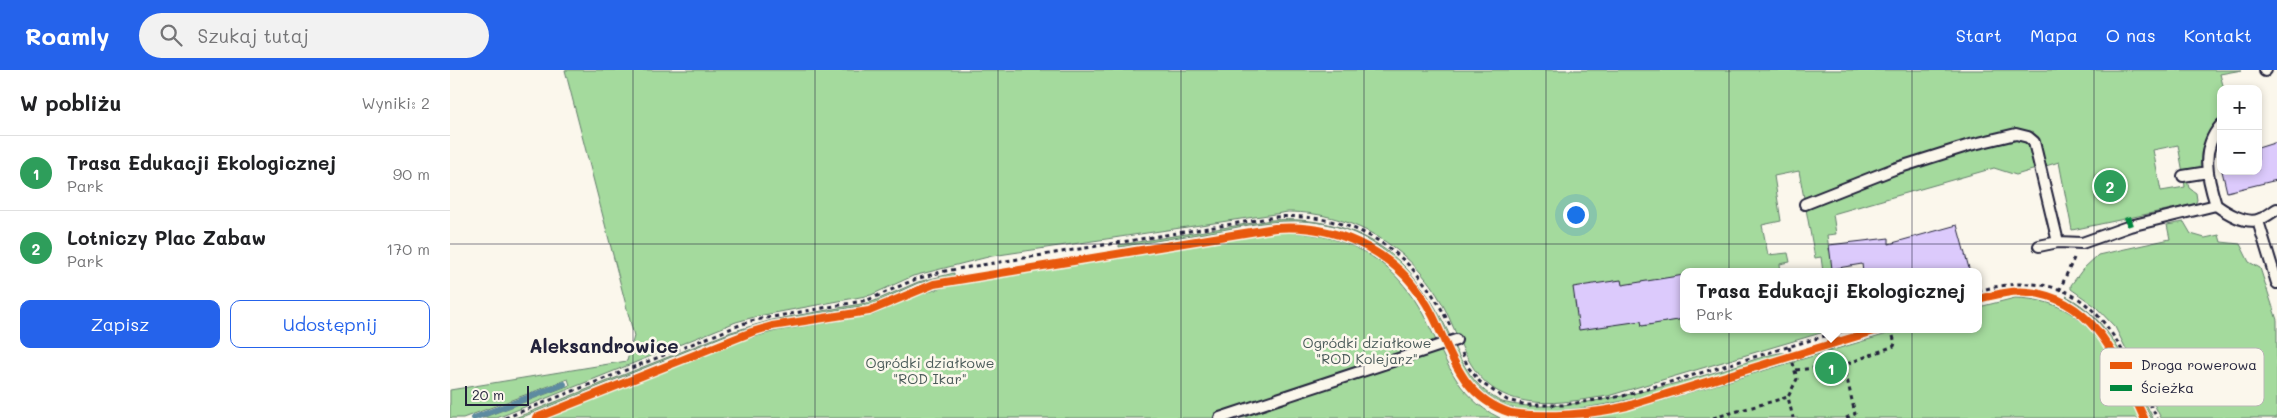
<!DOCTYPE html>
<html lang="pl">
<meta charset="utf-8">
<style>
body{margin:0;font-family:Mali,sans-serif;background:#f2f2f2;color:#202124}
.controls{position:absolute;right:15px;top:15px;display:grid;overflow:hidden;border-radius:10px;box-shadow:0 2px 8px #0003}
.controls button{width:45px;height:45px;display:grid;place-items:center;padding:0;border:0;border-bottom:1px solid #e0e0e0;background:#fff;color:#202124;font:25px sans-serif}
.scale{position:absolute;left:15px;bottom:12px;width:64px;box-sizing:border-box;padding-left:5px;border:2px solid #22223b;border-top:0;font-size:14px;line-height:18px;white-space:nowrap;color:#22223b;-webkit-text-stroke:4px #fbf7ec;paint-order:stroke}
.you{position:absolute;left:1125px;top:144px;width:18px;height:18px;margin:-12px;border:4px solid #fff;border-radius:50%;background:#1a73e8;box-shadow:0 0 0 8px #1a73e833}
.badge{display:grid;place-items:center;width:32px;height:32px;border-radius:50%;background:#2563eb;color:#fff;font-size:16px;font-weight:700}
.pin{position:absolute;translate:-50% -50%;border:2px solid #fff;box-shadow:0 1px 5px #0006}
.popup{position:absolute;left:1230px;top:198px;width:302px;height:65px;box-sizing:border-box;display:grid;place-content:center;border-radius:10px;background:#fff;filter:drop-shadow(0 1px 4px #0005);font-size:16px;white-space:nowrap;color:#757577}
.popup b{font-size:19px;color:#202124}
.popup::after{content:'';position:absolute;left:50%;top:100%;margin-left:-10px;border:10px solid transparent;border-top-color:#fff}
.list{margin:0;padding:0;list-style:none}
h2{display:flex;justify-content:space-between;align-items:center;height:65px;margin:0;padding:0 20px;font-size:21px}
h2 small{font-size:16px;font-weight:400;color:#757577}
.list li{display:grid;grid-template-columns:32px 1fr auto;gap:15px;align-items:center;box-sizing:border-box;height:75px;padding:0 20px;border-top:1px solid #e0e0e0}
.list b{display:block;font-size:19px;white-space:nowrap}
.list p{margin:0;font-size:16px;white-space:nowrap;color:#757577}
.list em{font-size:16px;font-style:normal;color:#757577}
.actions{display:flex;gap:10px;padding:15px 20px}
.actions a{flex:1;padding:11px 0;border:1px solid #2563eb;border-radius:10px;text-align:center;font-size:18px;color:#2563eb}
.actions .main{background:#2563eb;color:#fff}
.icon{flex:none;width:28px;height:28px;fill:none;stroke:currentColor;stroke-width:2;stroke-linecap:round;stroke-linejoin:round}
.map{position:relative;flex:none;width:1827px;height:348px;overflow:hidden}
header{display:flex;align-items:center;gap:30px;box-sizing:border-box;height:70px;padding:0 25px;background:#2563eb;color:#fff}
header strong{font-size:24px}
nav{display:flex;gap:28px;margin-inline-start:auto;font-size:18px}
.search{width:350px;height:45px;background:#f2f2f2;display:flex;align-items:center;gap:12px;box-sizing:border-box;padding:0 18px;border-radius:28px;color:#757577;font-size:19px}
main{display:flex}
aside{flex:1;background:#fff}
.map>svg:first-child{display:block}
</style>
<header>
<strong>Roamly</strong>
<div class="search"><svg class="icon" aria-label="search" viewBox="0 0 24 24"><circle cx="10" cy="10" r="6"/><path d="M15 15l6 6"/></svg>Szukaj tutaj</div>
<nav><a>Start</a><a>Mapa</a><a>O nas</a><a>Kontakt</a></nav>
</header>
<main>
<aside>
<h2>W pobliżu<small>Wyniki: 2</small></h2>
<ul class="list">
<li><span class="badge" style="background:#2e9e5b">1</span><div><b>Trasa Edukacji Ekologicznej</b><p>Park</p></div><em>90 m</em></li>
<li><span class="badge" style="background:#2e9e5b">2</span><div><b>Lotniczy Plac Zabaw</b><p>Park</p></div><em>170 m</em></li>
</ul>
<div class="actions"><a class="main">Zapisz</a><a>Udostępnij</a></div>
</aside>
<div class="map">
<svg width="1827" height="348" viewBox="0 0 1827 348">
<rect width="100%" height="100%" fill="#fbf7ec"/>
<filter id="ink" filterUnits="userSpaceOnUse"><feTurbulence type="fractalNoise" baseFrequency=".02" numOctaves="2"/><feDisplacementMap in="SourceGraphic" scale="10" xChannelSelector="R" yChannelSelector="G"/><feConvolveMatrix kernelMatrix="1 2 1 2 8 2 1 2 1" color-interpolation-filters="sRGB"/></filter>
<g filter="url(#ink)">
<path fill="#a4da9d" stroke="#637e6c" d="M115 0H1792L1770 4 1774 19H1771V45L1756 67 1751 83 1750 99 1733 103 1728 75 1703 80 1711 121 1735 117 1734 109 1737 110 1739 118 1746 123 1747 130 1745 134 1622 160 1609 92 1566 105 1544 98 1383 144 1386 164 1377 165 1379 180 1392 202H1373L1371 187 1365 188 1349 101 1324 106 1331 151 1312 155 1318 185 1338 183 1340 192 1330 194 1331 202H1234V259H1384L1158 326C1124 331 1085 339 1053 324 1020 309 1011 272 996 241 967 181 905 142 838 142L542 186 463 206 421 225 308 246 286 252 47 348H32L120 315 118 309 13 348H0V320L177 291 184 266Z
M821 150C911 145 964 187 1000 266L999 267C968 200 918 148 838 151 814 151 790 157 766 161 734 166 701 172 669 177V175Z
M1734 152 1741 164 1755 168 1769 165 1771 172 1790 174 1799 192 1810 198 1827 250V348H1711L1665 257 1645 236 1621 219V215L1633 199 1648 185 1720 169 1717 155Z
M823 162C891 161 942 185 974 246 996 287 1004 326 1050 348H97L285 272 326 261 423 245 465 226 495 217Z
M504 203V205L468 213 422 234 322 251 281 263 70 348H65L281 262 322 250 422 232 468 212Z
M1616 226C1663 250 1680 303 1703 348H1701L1654 259 1639 242Z
M1565 228C1643 230 1660 287 1689 348H1139L1194 336 1454 259H1528L1529 237Z
M1004 276C1015 299 1027 320 1052 332 1108 348 1228 314 1285 296 1295 293 1327 281 1335 283 1262 305 1189 334 1113 340 1097 341 1080 342 1064 338 1048 334 1034 324 1023 311 1016 303 1003 286 1004 276Z"/>
<g fill="none" stroke-linecap="round" stroke-linejoin="round">
<path stroke="#5d8ba0" stroke-width="6" d="M24 348 114 314"/>
</g>
<path fill="#dccafc" stroke="#22223b" d="M1827 72V110L1777 122 1772 101H1808V78Z
M1507 155 1520 202H1413L1412 194 1382 199 1379 175 1439 168V174Z
M1234 205V249L1192 256 1191 251 1129 260 1123 217 1171 210 1172 215Z"/>
<g fill="none" stroke-linecap="round" stroke-linejoin="round">
<g stroke="#22223b" stroke-width="14">
<path id="lane" d="M1815 1 1816 0
M1733 106 1758 102
M1355 134 1444 99 1520 75 1566 64 1578 67 1584 72 1608 172
M1766 135C1757 107 1750 79 1771 55
M1808 151 1827 213
M1589 176 1608 172 1632 173 1680 156 1766 135C1777 143 1797 155 1810 149 1816 147 1822 142 1827 139
M770 348 1006 270"/>
</g>
<path stroke="#22223b" stroke-width="3" stroke-dasharray="4 4" stroke-linecap="butt" d="M1528 221C1642 190 1664 265 1707 348
M1606 228 1624 188
M1339 277 1347 309 1338 327 1343 348
M1012 283 1018 297 1030 312 1057 330 1077 335H1113L1173 326 1398 259
M1346 300 1394 295
M55 348 300 251 418 230 466 209 495 201 825 147C906 141 967 184 1000 256
M1263 348 1338 327
M1396 348 1405 344 1394 295 1444 276 1445 273 1441 259"/>
<use href="#lane" stroke="#fbf7ec" stroke-width="10"/>
<path stroke="#00873e" stroke-width="6" stroke-dasharray="12 6" stroke-linecap="butt" d="M1677 147 1680 156"/>
<g stroke="#fbf7ec" stroke-width="11">
<path id="cycleway" d="M1528 229C1544 225 1562 220 1578 222 1647 229 1669 294 1694 348
M86 348 302 262 322 256 419 241 484 214 825 158C891 153 953 185 983 246 1003 287 1012 327 1061 343 1093 348 1145 344 1177 336L1431 259"/>
</g>
<use href="#cycleway" stroke="#e8590c" stroke-width="8"/>
</g>
</g>
<path fill="none" stroke="#22223b" stroke-width="1" stroke-opacity="0.55" d="M183 0V348M365 0V348M548 0V348M731 0V348M914 0V348M1096 0V348M1279 0V348M1462 0V348M1644 0V348M0 174H1827"/>
<g text-anchor="middle" stroke-width="5" stroke-linejoin="round" paint-order="stroke">
<g font-size="14" fill="#495958" stroke="#fbf7ec">
<text x="917" y="278">Ogródki działkowe<tspan x="917" dy="16">"ROD Kolejarz"</tspan></text>
<text x="480" y="298">Ogródki działkowe<tspan x="480" dy="16">"ROD Ikar"</tspan></text>
</g>
<g font-size="19" font-weight="bold" fill="#22223b" stroke="#fbf7ec">
<text x="154" y="283">Aleksandrowice</text>
</g>
</g>
<rect x="1650" y="278" width="164" height="58" rx="8" fill="#fbf7ec" stroke="#bab7b7" stroke-width="1"/>
<rect x="1660" y="292" width="22" height="7" fill="#e8590c"/>
<rect x="1660" y="315" width="22" height="6" fill="#00873e"/>
<g font-size="14" fill="#22223b">
<text x="1691" y="300">Droga rowerowa</text>
<text x="1691" y="323">Ścieżka</text>
</g>
</svg>
<div class="controls">
<button>+</button>
<button>−</button>
</div>
<div class="scale">20 m</div>
<div class="you"></div>
<div class="pin badge" style="left:1381px;top:298px;background:#2e9e5b">1</div>
<div class="popup"><b>Trasa Edukacji Ekologicznej</b>Park</div>
<div class="pin badge" style="left:1660px;top:116px;background:#2e9e5b">2</div>
</div>
</main>
